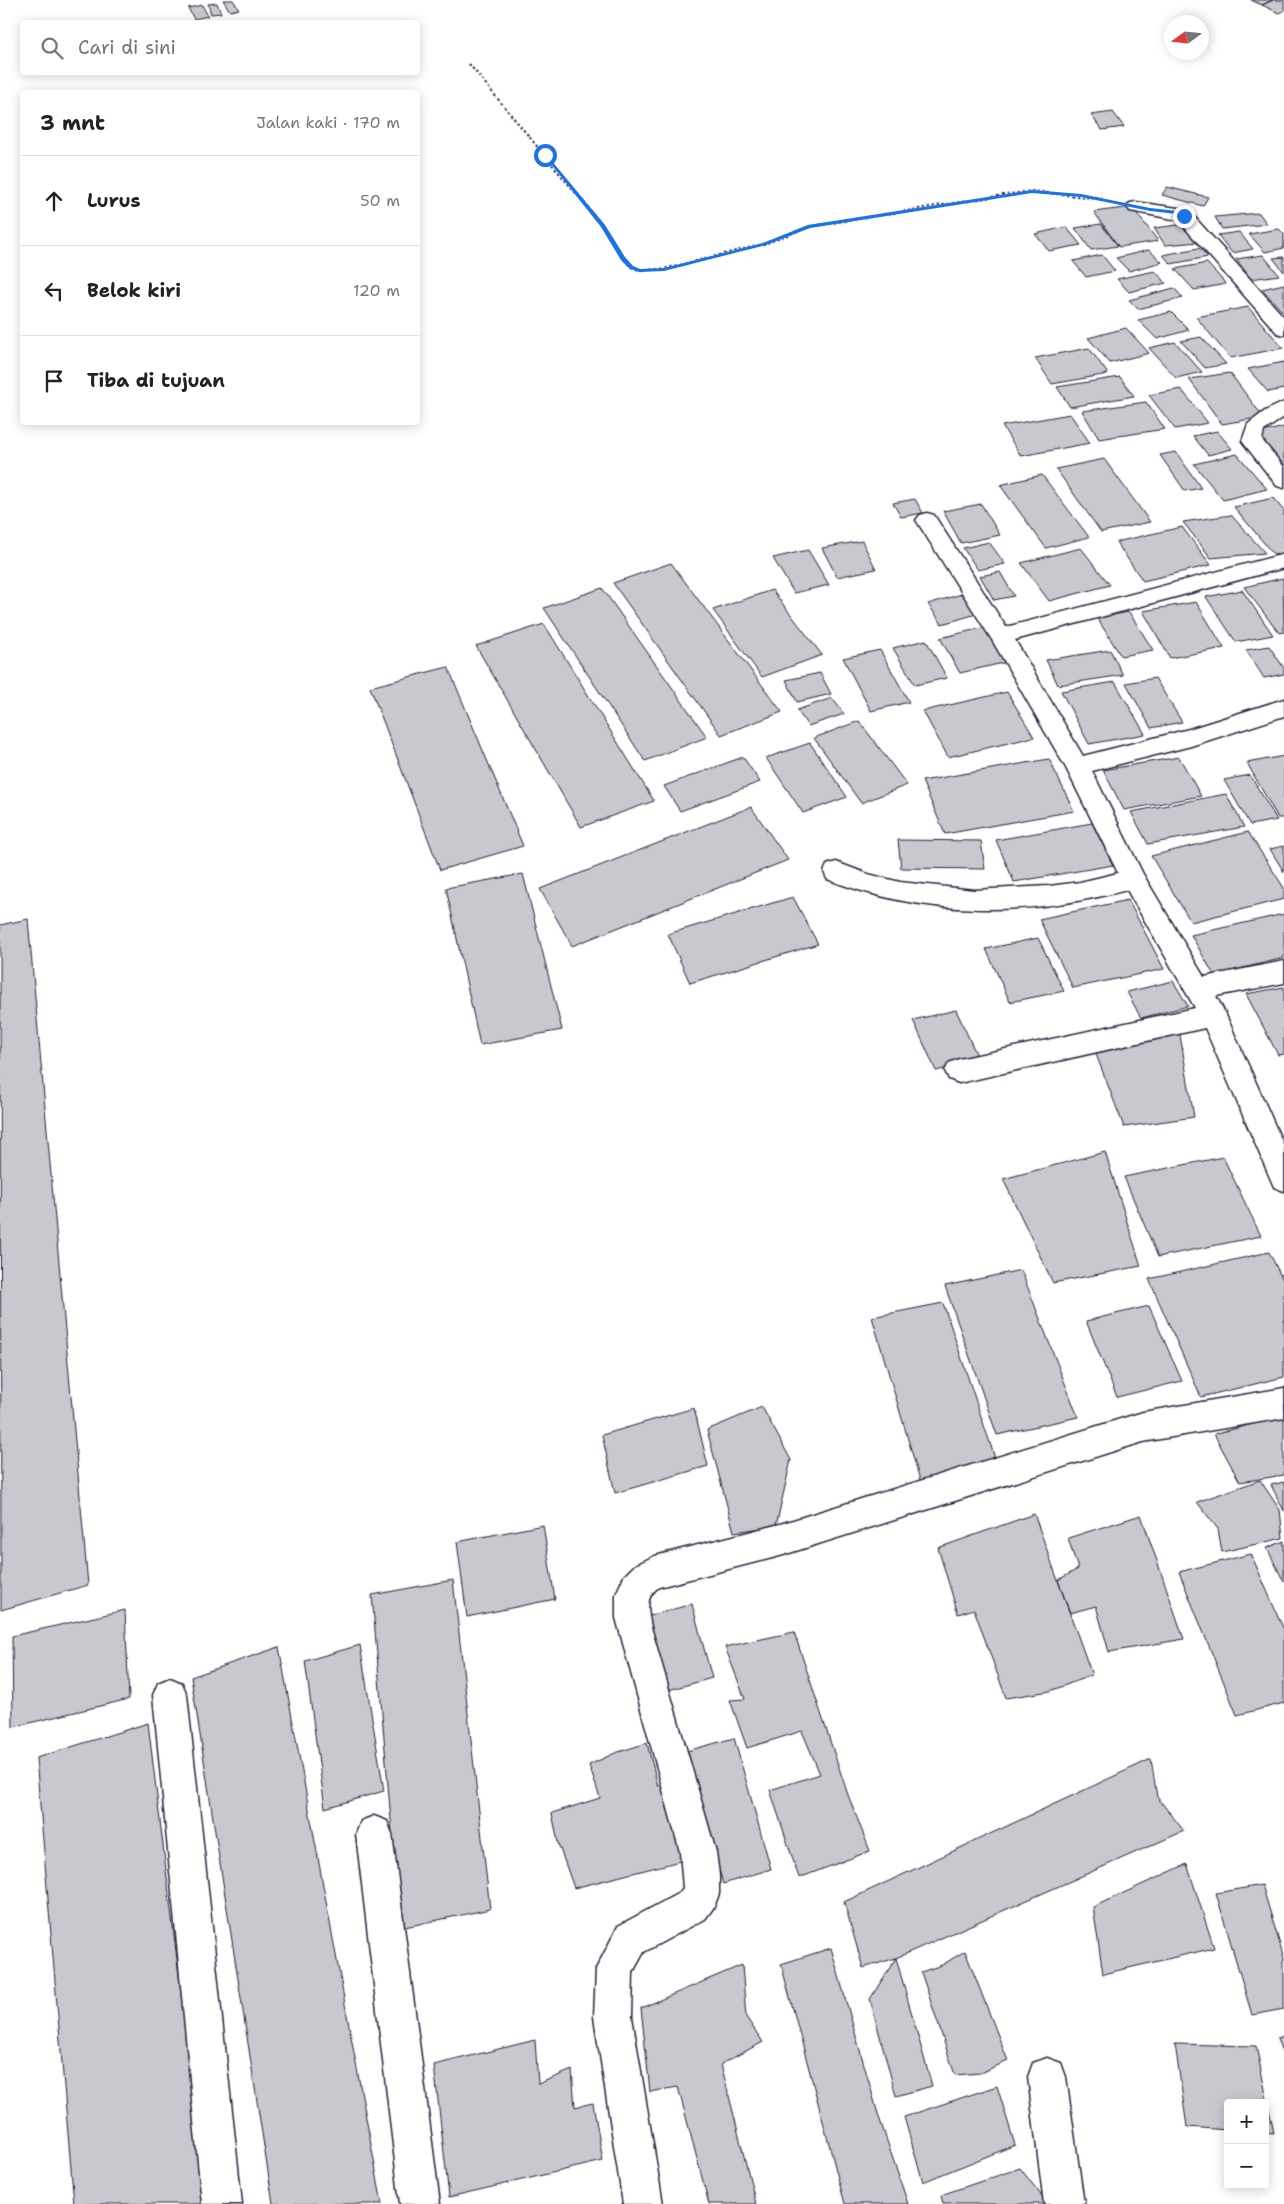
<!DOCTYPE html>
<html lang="id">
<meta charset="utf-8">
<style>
body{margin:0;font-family:"Shantell Sans",sans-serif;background:#f6f6f6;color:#222}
.controls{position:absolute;right:15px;bottom:15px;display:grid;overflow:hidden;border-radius:5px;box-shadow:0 2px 12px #0003}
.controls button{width:45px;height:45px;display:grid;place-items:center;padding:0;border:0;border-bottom:1px solid #e0e0e0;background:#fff;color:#222;font:25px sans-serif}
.compass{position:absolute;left:1164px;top:15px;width:45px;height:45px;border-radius:50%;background:#fff;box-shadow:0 2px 12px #0003;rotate:255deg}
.stop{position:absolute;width:15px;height:15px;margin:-11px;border:4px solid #1a73e8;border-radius:50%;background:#fff}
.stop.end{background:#1a73e8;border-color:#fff;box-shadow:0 1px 5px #0008}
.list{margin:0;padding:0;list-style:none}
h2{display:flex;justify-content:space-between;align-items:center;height:65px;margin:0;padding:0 20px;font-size:21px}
h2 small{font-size:16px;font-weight:400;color:#767676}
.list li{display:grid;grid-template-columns:32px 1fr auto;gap:15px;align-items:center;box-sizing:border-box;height:90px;padding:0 20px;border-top:1px solid #e0e0e0}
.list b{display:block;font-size:19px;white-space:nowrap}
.list em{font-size:16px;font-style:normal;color:#767676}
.icon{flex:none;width:28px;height:28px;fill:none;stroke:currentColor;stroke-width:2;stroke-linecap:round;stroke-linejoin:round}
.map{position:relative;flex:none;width:1284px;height:2204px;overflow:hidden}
.search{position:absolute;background:#fff;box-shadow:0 2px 12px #0003;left:20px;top:20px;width:400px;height:55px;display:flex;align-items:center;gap:12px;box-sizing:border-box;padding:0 18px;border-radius:5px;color:#767676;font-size:19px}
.panel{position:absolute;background:#fff;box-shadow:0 2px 12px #0003;left:20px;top:90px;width:400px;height:335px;border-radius:5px}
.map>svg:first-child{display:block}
</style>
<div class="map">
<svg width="1284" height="2204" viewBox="0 0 1284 2204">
<rect width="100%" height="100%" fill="#fff"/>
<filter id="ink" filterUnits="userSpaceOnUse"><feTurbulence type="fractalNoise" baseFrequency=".02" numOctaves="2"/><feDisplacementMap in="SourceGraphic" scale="10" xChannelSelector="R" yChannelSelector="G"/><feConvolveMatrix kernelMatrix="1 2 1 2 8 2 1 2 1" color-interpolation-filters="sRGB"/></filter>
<g filter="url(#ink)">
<path fill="#c8c8cf" stroke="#22223b" d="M223 0H233L239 9 230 11Z
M1251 0H1273L1262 5Z
M1273 0H1284V11L1279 13 1262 5Z
M217 3 221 13 211 14 208 4Z
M202 5 208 16 194 19 188 8Z
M1113 112 1124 127 1102 130 1091 115Z
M1167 187 1208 197 1203 206 1162 195Z
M1132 207 1158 241 1119 247 1094 212Z
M1259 213 1267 224 1222 229 1215 217Z
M1101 224 1118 246 1091 250 1075 228Z
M1187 224 1199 242 1165 245 1154 228Z
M1066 227 1081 245 1049 251 1035 234Z
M1279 229 1284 234V248L1265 252 1249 234Z
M1239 232 1253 249 1232 253 1218 235Z
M1199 248 1208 257 1171 264 1163 255Z
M1149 250 1162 262 1129 271 1116 258Z
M1102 255 1115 271 1086 277 1073 261Z
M1263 255 1279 275 1251 279 1236 259Z
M1284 257V272L1273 258Z
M1207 263 1226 284 1194 290 1175 269Z
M1155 271 1166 283 1129 292 1117 279Z
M1284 284V311H1282L1262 289Z
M1174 288 1183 298 1138 309 1129 300Z
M1248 307 1283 348 1230 358 1196 317Z
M1171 312 1189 330 1157 339 1138 320Z
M1126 328 1149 353 1110 363 1088 338Z
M1201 337 1226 364 1205 368 1181 341Z
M1175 342 1202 372 1176 378 1149 348Z
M1089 348 1108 374 1052 384 1035 358Z
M1284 362V389L1268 392 1248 369Z
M1230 373 1263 417 1222 424 1189 379Z
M1120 377 1134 396 1070 407 1057 387Z
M1181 389 1208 423 1175 429 1149 395Z
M1146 402 1165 429 1099 439 1082 411Z
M1070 414 1090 443 1021 456 1002 426Z
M1284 427V465L1255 434Z
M1217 431 1232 449 1208 455 1193 436Z
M1176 452 1201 488 1185 491 1160 455Z
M1237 454 1267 489 1223 500 1194 464Z
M1104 459 1150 522 1101 532 1056 469Z
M1042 475 1089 537 1046 548 1000 485Z
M1273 498 1284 511V553L1274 555 1234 507Z
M915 499 923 513 901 517 893 503Z
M981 504 1000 535 961 543 943 511Z
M1231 515 1265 553 1211 558 1183 522Z
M1182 527 1211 565 1143 581 1116 542Z
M862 541 876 569 837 577 822 548Z
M989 542 1005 564 978 570 963 548Z
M1081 548 1110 585 1049 601 1021 563Z
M808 550 829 585 794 593 773 558Z
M671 563 782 712 721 735 613 583Z
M1000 572 1014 596 994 600 980 576Z
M1283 578 1284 632 1279 633 1244 587Z
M602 588 707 737 645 761 544 608Z
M772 590 822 655 762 677 713 610Z
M1242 590 1273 635 1236 642 1206 597Z
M965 593 980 613 942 624 928 604Z
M1196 602 1224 648 1170 658 1143 611Z
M1129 612 1153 650 1121 656 1097 618Z
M544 624 654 801 581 827 476 646Z
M990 626 1011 661 960 673 940 638Z
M926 640 947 678 915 685 893 648Z
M1269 646 1284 668V674L1264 678 1246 650Z
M880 650 909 702 871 711 843 658Z
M1110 650 1123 675 1058 685 1046 660Z
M448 667 523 846 440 870 370 687Z
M820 673 831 694 797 702 786 680Z
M1155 678 1182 722 1151 728 1126 683Z
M1115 682 1145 734 1089 744 1061 691Z
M1007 692 1034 737 948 757 923 711Z
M832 698 844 714 808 726 797 710Z
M859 721 907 785 861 803 814 738Z
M810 743 847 797 803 813 766 758Z
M1284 756V818H1278L1247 763Z
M743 757 760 782 680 811 664 786Z
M1179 757 1201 796 1124 810 1103 770Z
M1049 759 1074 811 945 834 922 781Z
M1250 775 1277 820 1250 825 1224 780Z
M1226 794 1244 827 1148 844 1131 812Z
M751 807 788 860 572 946 540 889Z
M1092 823 1113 865 1014 882 996 840Z
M1248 832 1284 888V899L1191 922 1151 856Z
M898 840 981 841 985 869 901 868Z
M1284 846V872L1270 849Z
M523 874 562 1030 480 1045 446 888Z
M793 897 818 944 690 983 668 934Z
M1128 900 1164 969 1073 988 1039 919Z
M1284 914V958L1214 975 1191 935Z
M28 919 88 1585 1 1610 0 925Z
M1038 938 1064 991 1010 1002 986 949Z
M1173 981 1188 1006 1141 1018 1127 992Z
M1284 987V1054L1278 1055 1246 994Z
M956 1010 979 1060 936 1071 913 1020Z
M1179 1029 1194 1117 1124 1127 1094 1049Z
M1105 1152 1141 1266 1053 1283 1003 1179Z
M1223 1157 1261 1236 1158 1257 1124 1177Z
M1269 1252 1284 1282V1377L1201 1397 1149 1279Z
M1021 1270 1078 1417 997 1435 945 1286Z
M943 1303 997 1464 920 1480 872 1317Z
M1149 1306 1182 1381 1117 1397 1086 1321Z
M762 1407 791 1460 776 1526 734 1532 707 1430Z
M694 1408 708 1466 615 1493 602 1435Z
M1284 1416V1475L1240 1482 1214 1434Z
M1260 1480 1280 1510 1283 1538 1222 1552 1218 1529 1197 1502Z
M1284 1482V1511L1271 1485Z
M1034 1514 1092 1675 1050 1691 1006 1698 974 1609 958 1614 938 1548Z
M1141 1515 1184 1639 1109 1652 1096 1606 1070 1613 1058 1580 1078 1569 1068 1538Z
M543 1525 555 1599 467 1617 457 1542Z
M1284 1541V1582L1267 1548Z
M1251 1554 1284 1630V1703L1237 1715 1179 1572Z
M453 1580 490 1909 400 1928 372 1595Z
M692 1604 712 1678 661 1692 642 1618Z
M125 1610 129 1699 13 1727 12 1636Z
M794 1632 848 1795 870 1851 799 1878 770 1790 820 1774 802 1731 747 1748 730 1700 745 1699 725 1647Z
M360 1645 384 1791 325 1808 305 1661Z
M279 1647 382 2204H273L191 1677Z
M148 1723 207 2204H74L36 1758Z
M734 1738 771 1869 723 1884 687 1751Z
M647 1743 658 1786 664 1783 667 1808 688 1859 574 1888 558 1843 552 1813 600 1798 589 1765 615 1753Z
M1151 1759 1157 1797 1184 1831 896 1958 863 1968 844 1902Z
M1187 1864 1214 1948 1103 1974 1093 1907Z
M1262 1885 1284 1958V2009L1252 2015 1216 1893Z
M831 1948 878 2114 908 2204H845L781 1964Z
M965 1951 1008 2061 980 2073 955 2075 921 1972 942 1965Z
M896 1958 932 2086 896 2096 870 1999Z
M742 1965 746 2017 763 2042 721 2064 756 2204H709L678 2087 650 2092 641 2008Z
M1284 2036V2058L1277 2038Z
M535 2040 538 2084 572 2070 575 2107 593 2103 603 2161 449 2197 434 2065Z
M1175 2044 1256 2046 1274 2133 1265 2132V2103H1228V2130L1187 2127Z
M997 2086 1015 2145 923 2182 904 2117Z
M1020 2168 1048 2204H943L941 2195Z"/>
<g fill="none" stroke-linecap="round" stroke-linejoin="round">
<g stroke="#22223b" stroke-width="3">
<path id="minor" d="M1136 202 1178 208 1190 212 1284 317V335L1277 333 1178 220 1130 211 1127 207 1130 203Z
M1284 402V417L1264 431 1262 440 1284 467V488L1277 486 1242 441 1248 424 1265 411Z
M927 513 934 515 1006 627 1284 554V568L1015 640 1083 756 1189 729 1284 699V716L1191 746 1092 771 1143 874 1204 977 1284 961V983L1216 996 1226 1015 1284 1146V1191L1274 1187 1205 1028 959 1083 949 1079 945 1071 949 1063 959 1059 1195 1008 1127 890C1027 917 924 917 827 879L824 872 827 865 836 862 868 874 900 882 974 890 1049 886 1080 882 1118 873 1066 768 992 640 916 520 920 515Z
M1284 1388V1418L1143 1442 780 1556 659 1587C644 1597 648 1611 651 1627L716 1852 719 1875V1894L714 1907 705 1919 644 1952 633 1972 632 2017 663 2204H623L594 2017 596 1969 618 1926 679 1893 683 1888 680 1852 616 1618V1594L624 1576 635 1565 655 1556 780 1524 1143 1412Z
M170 1678 182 1683 187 1695 242 2204H202L153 1695 158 1683Z
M374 1816 387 1821 392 1834 440 2204H400L356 1834 361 1821Z
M1047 2058 1061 2063 1066 2077 1084 2204H1044L1028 2077 1033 2063Z"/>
</g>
<path stroke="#22223b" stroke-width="2" stroke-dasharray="2.5 2.5" stroke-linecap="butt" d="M469 64 603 226 623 258 631 267 639 270 664 269 764 244 808 227 1004 195 1032 191 1102 199"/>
<use href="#minor" fill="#fff" fill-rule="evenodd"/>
</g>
</g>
<path fill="#1a73e8" d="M543 154H546L605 225 625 257 633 266 640 269 664 268 763 243 808 225 1032 190 1081 194 1150 208 1178 211 1187 216 1184 218 1176 214 1150 211 1081 197 1032 193 810 228 766 245 664 271 639 272 629 268 621 260 601 227Z"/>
</svg>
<div class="controls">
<button>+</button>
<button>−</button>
</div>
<svg class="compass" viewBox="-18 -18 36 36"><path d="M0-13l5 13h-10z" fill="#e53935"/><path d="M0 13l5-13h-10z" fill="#767676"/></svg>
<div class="stop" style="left:545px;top:155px"></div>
<div class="stop end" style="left:1184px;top:216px"></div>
<div class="search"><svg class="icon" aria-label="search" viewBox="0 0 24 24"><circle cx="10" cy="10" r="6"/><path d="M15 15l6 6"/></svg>Cari di sini</div>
<section class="panel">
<h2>3 mnt<small>Jalan kaki · 170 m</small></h2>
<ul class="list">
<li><svg class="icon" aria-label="ahead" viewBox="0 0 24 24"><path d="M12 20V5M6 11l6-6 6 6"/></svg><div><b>Lurus</b></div><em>50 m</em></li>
<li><svg class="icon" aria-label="left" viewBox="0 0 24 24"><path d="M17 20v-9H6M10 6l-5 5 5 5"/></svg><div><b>Belok kiri</b></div><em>120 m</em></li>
<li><svg class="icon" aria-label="arrive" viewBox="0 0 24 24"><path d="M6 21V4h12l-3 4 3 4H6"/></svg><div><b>Tiba di tujuan</b></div></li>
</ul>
</section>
</div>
